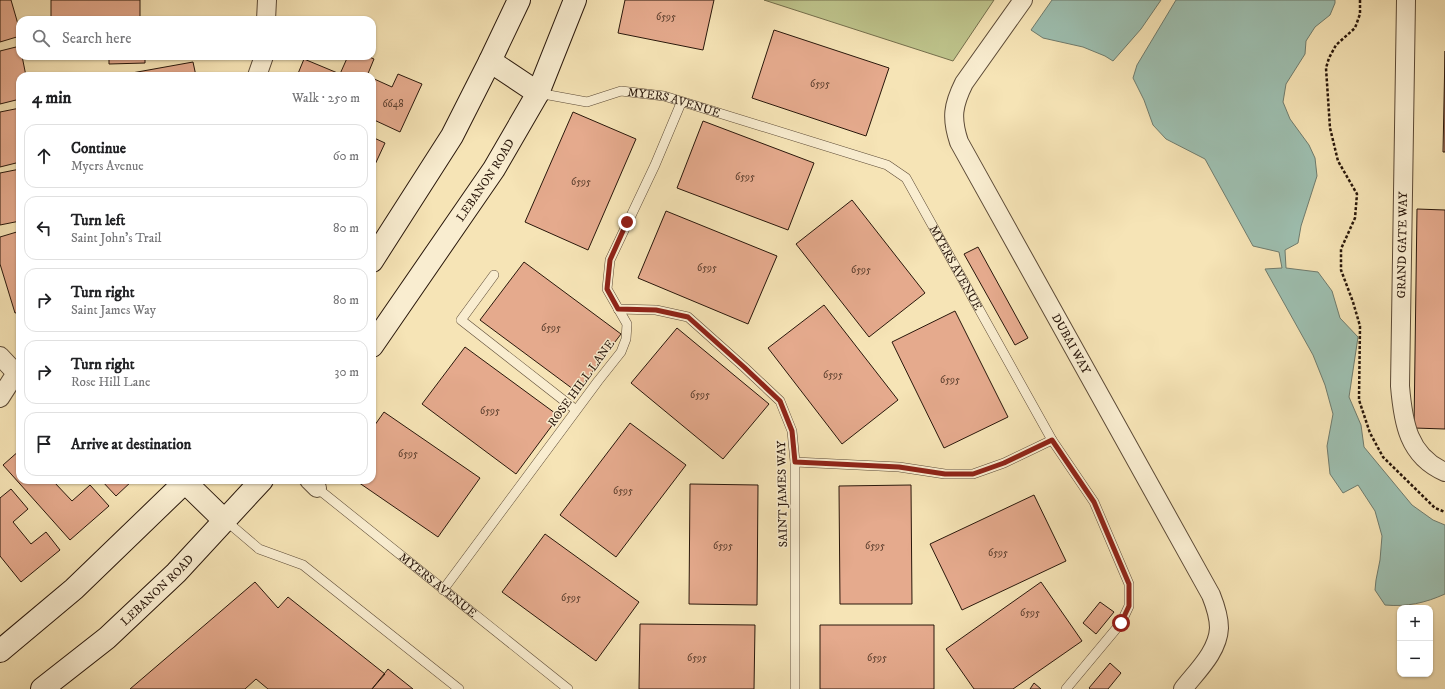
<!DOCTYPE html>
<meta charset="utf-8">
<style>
body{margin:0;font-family:"IM FELL DW Pica",serif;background:#f6f6f6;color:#202124}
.controls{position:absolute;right:12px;bottom:12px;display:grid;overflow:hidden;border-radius:8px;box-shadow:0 1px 3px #0004}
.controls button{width:36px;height:36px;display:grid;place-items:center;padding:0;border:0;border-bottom:1px solid #e0e0e0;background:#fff;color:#202124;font:20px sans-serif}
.stop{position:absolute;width:12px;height:12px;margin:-9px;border:3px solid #8f2418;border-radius:50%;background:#fff}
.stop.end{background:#8f2418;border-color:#fff;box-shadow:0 1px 4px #0008}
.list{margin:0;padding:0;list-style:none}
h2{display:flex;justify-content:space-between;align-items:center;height:52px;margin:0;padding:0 16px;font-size:17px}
h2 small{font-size:13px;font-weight:400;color:#757577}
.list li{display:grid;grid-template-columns:26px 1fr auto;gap:12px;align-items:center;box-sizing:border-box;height:64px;margin:0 8px 8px;padding:0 8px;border:1px solid #e0e0e0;border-radius:12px}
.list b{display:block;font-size:15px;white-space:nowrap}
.list p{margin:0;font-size:13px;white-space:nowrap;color:#757577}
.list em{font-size:13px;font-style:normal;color:#757577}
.icon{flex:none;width:22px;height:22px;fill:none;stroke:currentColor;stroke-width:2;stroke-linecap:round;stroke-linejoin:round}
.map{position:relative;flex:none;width:1445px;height:689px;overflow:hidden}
.search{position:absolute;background:#fff;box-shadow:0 1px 3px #0004;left:16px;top:16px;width:360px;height:44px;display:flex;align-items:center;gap:10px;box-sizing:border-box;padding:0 14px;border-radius:12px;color:#757577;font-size:15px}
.panel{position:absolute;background:#fff;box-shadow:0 1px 3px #0004;left:16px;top:72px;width:360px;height:412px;border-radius:12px}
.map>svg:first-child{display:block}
</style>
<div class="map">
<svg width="1445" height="689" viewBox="0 0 1445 689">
<rect width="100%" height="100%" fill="#f6e4b6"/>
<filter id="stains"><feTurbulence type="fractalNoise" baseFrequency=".005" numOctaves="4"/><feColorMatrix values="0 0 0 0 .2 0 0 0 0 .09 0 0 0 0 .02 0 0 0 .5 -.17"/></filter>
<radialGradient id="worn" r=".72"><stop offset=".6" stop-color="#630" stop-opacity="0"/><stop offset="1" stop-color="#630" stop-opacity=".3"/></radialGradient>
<path fill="#bec48c" stroke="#746e4c" d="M764 0H994L953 61Z"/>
<path fill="#9dbeaf" stroke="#6f7b6d" d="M1052 0H1161L1141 29 1113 61 1105 56 1083 47 1043 38 1031 30Z
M1176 0H1335V3L1330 15 1315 27 1306 41 1305 54 1286 84 1283 102 1290 119 1309 145 1315 158 1317 176 1301 226 1298 243 1285 250 1286 268 1318 272 1332 291 1340 318 1358 337 1349 397 1361 425 1364 447 1412 505 1433 520 1445 525V594C1425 603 1407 607 1385 605L1375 590 1376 580 1380 560 1382 536 1375 511 1358 485 1343 493 1330 474 1327 446 1333 414 1325 385 1313 355 1265 269 1282 268 1279 252 1253 246 1205 159 1166 139 1153 125 1144 100 1133 78 1137 65Z"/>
<path fill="#e5aa8d" stroke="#29170b" d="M0 0H11L20 31V36L0 42Z
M51 0H140V20H51Z
M625 0H714L703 50 618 33Z
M774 30 889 68 866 136 752 98Z
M20 46V56H22L26 76H20V99L0 104V51Z
M1445 51V152H1443Z
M109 56H145V63L109 64Z
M348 56H367L374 59 367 76H297L304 59 340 74Z
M193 62 196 76H115Z
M398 74 422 84 400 132 372 119V78L392 87Z
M20 108V162L0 167V112Z
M573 112 636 139 588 250 525 222Z
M703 121 814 163 788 230 677 188Z
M372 137 385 143 372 171Z
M20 169V221L0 225V173Z
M852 200 925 293 869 337 796 244Z
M1417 209 1445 210V429L1414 428Z
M666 211 777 256 748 324 638 278Z
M20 231V312L15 313 0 264V237Z
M978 247 1028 338 1015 345 964 254Z
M524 262 621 334 577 392 480 320Z
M824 305 898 400 842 444 768 348Z
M955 311 1008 417 944 448 892 342Z
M677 328 769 404 723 459 631 383Z
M465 347 559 416 516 474 422 404Z
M384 412 480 478 438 537 355 480H372V429Z
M630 423 686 465 616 557 560 515Z
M20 450V480H56L54 482 72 501 90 485 109 506 70 540 3 465Z
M101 480H133L116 496Z
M690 484 758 485 757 605 689 604Z
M911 485 912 604H840L839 486Z
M11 489 28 509 13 522 31 544 46 532 60 550 21 582 0 556V498Z
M1034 495 1066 561 962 610 930 544Z
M545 534 639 602 596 661 502 592Z
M255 582 278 608 288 597 385 674 372 689H268L256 679 245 689H130Z
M1041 582 1082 641 1013 689H974L946 649Z
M1100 602 1114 612 1096 634 1083 623Z
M640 624 755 625 754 689H639Z
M820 625H934V689H820Z
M1110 663 1121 673 1108 689H1090L1089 688Z
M388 669 413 689H372Z
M1034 683 1041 689H1030Z"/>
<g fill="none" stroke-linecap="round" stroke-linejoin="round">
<g stroke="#5c4a36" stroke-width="10">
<g id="service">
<path id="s1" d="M538 93 587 102 621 91 664 96 887 165 906 178 1052 440 1094 502 1129 584V606L1121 623 1066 689"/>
<path d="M494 275 461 320 576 410"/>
<path d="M618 309 656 310 688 317 744 367 780 401 792 431 795 462V689"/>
<path d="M795 462 899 467 945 474H973L1004 463 1052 440"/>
<path id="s2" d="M317 488 568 689"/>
<path d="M225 520 259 549 303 565 459 689"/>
<path d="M443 590 598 381 621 352 626 339 627 324 607 289 610 260 655 165 681 103"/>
</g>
</g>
<g stroke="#5c4a36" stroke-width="20">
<g id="minor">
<path id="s3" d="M1023 0 964 83C953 105 951 118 959 142L1211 595C1215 605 1219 616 1219 628 1218 652 1196 672 1183 689"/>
<path d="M1406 0 1400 386C1403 422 1408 456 1445 472"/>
<path d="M266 20 267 0"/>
<path d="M257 76 264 56"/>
<path d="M0 356 16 373"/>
<path d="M0 398 16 373 20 370"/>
<path d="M309 480 317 488"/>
</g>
</g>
<g stroke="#29170b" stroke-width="24">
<g id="secondary">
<path d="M490 61 538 93"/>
<path d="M372 261 452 136 490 61 519 0"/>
<path id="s4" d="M372 346 494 169 538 93 575 0"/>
<path d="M185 482 224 520"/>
<path d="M0 651 74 589 187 480"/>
<path id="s5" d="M42 689 107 638 176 573 262 480"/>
</g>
</g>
<path stroke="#29170b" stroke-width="2.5" stroke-dasharray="3 2" stroke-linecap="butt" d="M1360 0V14L1355 28 1336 45 1329 58 1326 68 1330 128 1338 161 1357 194 1355 218 1341 249V270L1353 302 1360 326 1359 400 1370 433 1383 457 1435 508 1445 512"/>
<use href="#service" stroke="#f9edd0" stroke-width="9"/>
<use href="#minor" stroke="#f9edd0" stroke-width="18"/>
<use href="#secondary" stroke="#f9edd0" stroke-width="22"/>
</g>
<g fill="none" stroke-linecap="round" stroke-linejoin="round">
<path stroke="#8f2418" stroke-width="5" d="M627 222 610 260 607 289 618 309 656 310 688 317 744 367 780 401 792 431 795 462 899 467 945 474H973L1004 463 1052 440 1094 502 1129 584V606L1121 623"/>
</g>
<g text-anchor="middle" stroke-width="3" stroke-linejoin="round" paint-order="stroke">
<g font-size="10" fill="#583c2c">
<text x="666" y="20">6595</text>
<text x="820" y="87">6595</text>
<text x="393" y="107">6648</text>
<text x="745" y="180">6595</text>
<text x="581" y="185">6595</text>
<text x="707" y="271">6595</text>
<text x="861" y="273">6595</text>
<text x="551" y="331">6595</text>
<text x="833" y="378">6595</text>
<text x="950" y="383">6595</text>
<text x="700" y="398">6595</text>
<text x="490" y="414">6595</text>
<text x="408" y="457">6595</text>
<text x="623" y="494">6595</text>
<text x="723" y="549">6595</text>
<text x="875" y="549">6595</text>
<text x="998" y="556">6595</text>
<text x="571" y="601">6595</text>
<text x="1030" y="616">6595</text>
<text x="697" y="661">6595</text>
<text x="877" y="661">6595</text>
</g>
<g font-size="12" fill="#29170b" stroke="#f9edd0">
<text dy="4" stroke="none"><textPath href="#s1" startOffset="140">MYERS AVENUE</textPath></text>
<text dy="4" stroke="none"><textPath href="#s4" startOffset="201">LEBANON ROAD</textPath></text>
<text transform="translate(1402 245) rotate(-89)" y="4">GRAND GATE WAY</text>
<text dy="4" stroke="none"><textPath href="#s1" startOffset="488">MYERS AVENUE</textPath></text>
<text dy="4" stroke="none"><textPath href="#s3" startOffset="394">DUBAI WAY</textPath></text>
<text transform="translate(581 383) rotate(-54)" y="4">ROSE HILL LANE</text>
<text transform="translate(782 494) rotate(-91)" y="4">SAINT JAMES WAY</text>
<text dy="4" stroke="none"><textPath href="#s2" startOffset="155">MYERS AVENUE</textPath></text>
<text dy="4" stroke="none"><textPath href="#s5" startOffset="152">LEBANON ROAD</textPath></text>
</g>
</g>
<rect width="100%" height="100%" filter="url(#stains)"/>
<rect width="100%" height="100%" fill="url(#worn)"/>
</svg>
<div class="controls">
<button>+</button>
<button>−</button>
</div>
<div class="stop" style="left:1121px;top:623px"></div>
<div class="stop end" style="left:627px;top:222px"></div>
<div class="search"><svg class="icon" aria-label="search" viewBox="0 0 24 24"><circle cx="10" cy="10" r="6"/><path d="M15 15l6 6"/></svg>Search here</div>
<section class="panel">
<h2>4 min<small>Walk · 250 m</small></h2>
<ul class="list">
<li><svg class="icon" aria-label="ahead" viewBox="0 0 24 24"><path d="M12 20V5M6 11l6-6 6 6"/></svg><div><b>Continue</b><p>Myers Avenue</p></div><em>60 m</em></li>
<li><svg class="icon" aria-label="left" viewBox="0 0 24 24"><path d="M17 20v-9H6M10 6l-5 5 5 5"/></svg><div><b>Turn left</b><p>Saint John's Trail</p></div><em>80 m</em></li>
<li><svg class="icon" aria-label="right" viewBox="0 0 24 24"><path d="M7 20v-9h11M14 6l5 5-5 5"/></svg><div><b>Turn right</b><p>Saint James Way</p></div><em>80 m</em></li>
<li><svg class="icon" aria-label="right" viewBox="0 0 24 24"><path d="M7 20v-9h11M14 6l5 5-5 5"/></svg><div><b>Turn right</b><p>Rose Hill Lane</p></div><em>30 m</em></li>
<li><svg class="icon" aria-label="arrive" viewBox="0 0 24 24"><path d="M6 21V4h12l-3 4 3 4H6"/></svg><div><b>Arrive at destination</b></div></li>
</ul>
</section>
</div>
